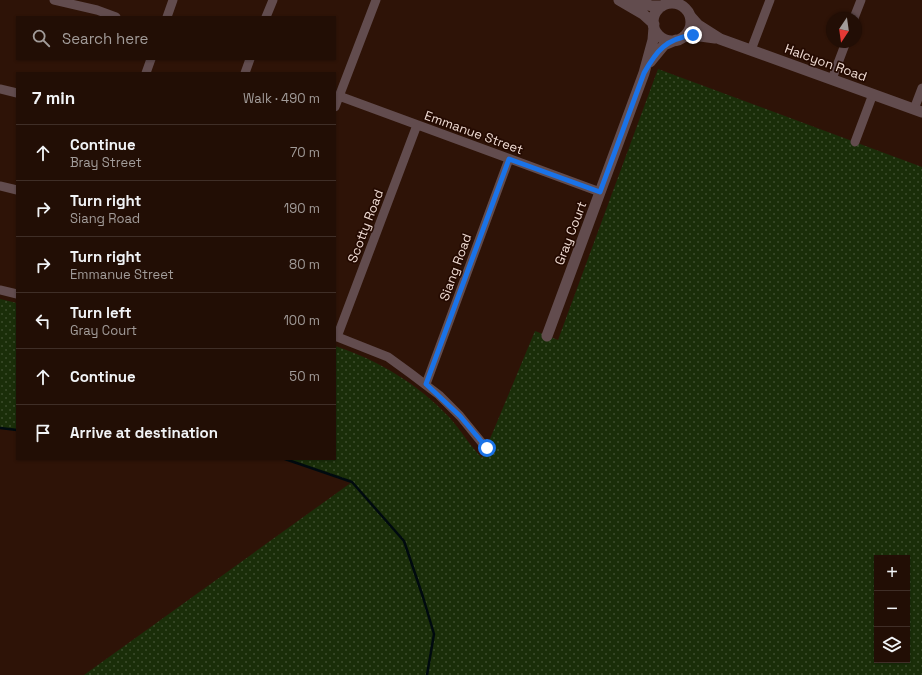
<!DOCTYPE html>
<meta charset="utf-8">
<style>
body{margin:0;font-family:"Space Grotesk",sans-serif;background:#2a170f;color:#f1f3f6}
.controls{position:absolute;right:12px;bottom:12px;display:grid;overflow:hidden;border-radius:0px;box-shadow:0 1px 3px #0004}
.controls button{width:36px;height:36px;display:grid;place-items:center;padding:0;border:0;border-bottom:1px solid #3f2e27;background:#220e05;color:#f1f3f6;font:20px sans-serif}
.compass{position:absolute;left:826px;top:12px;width:36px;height:36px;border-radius:50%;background:#220e05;box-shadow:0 1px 3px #0004;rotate:193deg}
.stop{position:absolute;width:12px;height:12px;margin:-9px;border:3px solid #1a73e8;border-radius:50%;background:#fff}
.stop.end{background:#1a73e8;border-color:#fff;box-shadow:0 1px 4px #0008}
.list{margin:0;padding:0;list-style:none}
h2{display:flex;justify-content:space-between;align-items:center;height:52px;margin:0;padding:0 16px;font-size:17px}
h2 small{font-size:13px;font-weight:400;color:#a29c9a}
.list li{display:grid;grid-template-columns:26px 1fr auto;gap:12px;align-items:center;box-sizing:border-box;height:56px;padding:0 16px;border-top:1px solid #3f2e27}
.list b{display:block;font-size:15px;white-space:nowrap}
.list p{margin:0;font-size:13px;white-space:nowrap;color:#a29c9a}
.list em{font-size:13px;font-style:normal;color:#a29c9a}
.icon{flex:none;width:22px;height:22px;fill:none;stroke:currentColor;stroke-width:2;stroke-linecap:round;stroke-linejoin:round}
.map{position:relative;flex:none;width:922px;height:675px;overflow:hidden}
.search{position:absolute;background:#220e05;box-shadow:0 1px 3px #0004;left:16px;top:16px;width:320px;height:44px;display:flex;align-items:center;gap:10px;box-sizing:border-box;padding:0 14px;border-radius:0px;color:#a29c9a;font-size:15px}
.panel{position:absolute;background:#220e05;box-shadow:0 1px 3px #0004;left:16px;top:72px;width:320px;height:388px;border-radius:0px}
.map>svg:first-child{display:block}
</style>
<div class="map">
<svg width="922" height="675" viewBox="0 0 922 675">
<defs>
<pattern id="green-dots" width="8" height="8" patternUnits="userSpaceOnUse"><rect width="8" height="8" fill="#1a2e09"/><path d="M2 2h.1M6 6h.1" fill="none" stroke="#3c4c2c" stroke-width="1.8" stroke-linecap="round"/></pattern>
</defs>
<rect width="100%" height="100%" fill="#2e1307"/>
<path fill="url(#green-dots)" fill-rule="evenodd" d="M658 69 922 167V675H84L352 482 285 459H335V346C378 360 418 384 449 417 461 430 470 446 482 458L535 331 558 340ZM877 558H907V660H877Z
M0 299 17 303V430L0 428Z"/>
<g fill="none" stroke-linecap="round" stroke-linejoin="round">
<path stroke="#000a0f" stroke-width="2.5" d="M0 428 17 430
M285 459 352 482 404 541 423 597 434 634 427 675"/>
<path stroke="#624c4e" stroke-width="9" d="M54 0 97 10 116 17
M167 17 173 0
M266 17 273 0
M854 18 861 0
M751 50 770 0
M146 73 151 59
M245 73 250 59
M832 79 846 42
M0 89 17 93
M339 96 600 192
M335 107 376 0
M914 109 922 88
M855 142 873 94
M0 186 17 190
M0 290 17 294
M335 336 388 357 410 373 439 395 460 416 487 449
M337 337 417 125
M426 384 509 159"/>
<path stroke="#624c4e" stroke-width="11" d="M619 0 643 14 654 24
M627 0 652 6H662
M653 22a19 19 0 1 1 38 0a19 19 0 1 1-38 0Z
M690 16 698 25 720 39 922 112
M684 37 693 35 715 38
M650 62 664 45 676 40
M547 336 644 73 653 40 654 27"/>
</g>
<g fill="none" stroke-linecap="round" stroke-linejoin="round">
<path stroke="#1a73e8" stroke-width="5" d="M487 448 460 416 426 384 509 159 600 192 644 73C657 50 666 39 693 35"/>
</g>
<g text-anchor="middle" stroke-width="3.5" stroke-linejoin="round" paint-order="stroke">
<g font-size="13" fill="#f0dcd4" stroke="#240a01">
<text transform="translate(826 62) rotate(20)" y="5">Halcyon Road</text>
<text transform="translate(474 132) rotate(20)" y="5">Emmanue Street</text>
<text transform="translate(365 226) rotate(-69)" y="5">Scotty Road</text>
<text transform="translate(570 233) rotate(-69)" y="5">Gray Court</text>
<text transform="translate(455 267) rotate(-70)" y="5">Siang Road</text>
</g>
</g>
</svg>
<div class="controls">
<button>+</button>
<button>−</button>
<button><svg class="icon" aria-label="layers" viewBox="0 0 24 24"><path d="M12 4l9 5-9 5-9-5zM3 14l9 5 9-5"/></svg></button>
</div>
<svg class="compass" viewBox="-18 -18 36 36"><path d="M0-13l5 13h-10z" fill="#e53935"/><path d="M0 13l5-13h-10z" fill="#a29c9a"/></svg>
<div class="stop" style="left:487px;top:448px"></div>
<div class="stop end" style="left:693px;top:35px"></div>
<div class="search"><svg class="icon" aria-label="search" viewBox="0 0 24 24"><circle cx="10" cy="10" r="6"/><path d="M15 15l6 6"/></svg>Search here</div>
<section class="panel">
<h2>7 min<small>Walk · 490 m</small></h2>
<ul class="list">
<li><svg class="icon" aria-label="ahead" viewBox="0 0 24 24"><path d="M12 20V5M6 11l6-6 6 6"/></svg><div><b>Continue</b><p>Bray Street</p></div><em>70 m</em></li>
<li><svg class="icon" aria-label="right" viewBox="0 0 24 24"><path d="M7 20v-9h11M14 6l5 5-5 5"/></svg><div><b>Turn right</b><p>Siang Road</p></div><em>190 m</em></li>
<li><svg class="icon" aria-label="right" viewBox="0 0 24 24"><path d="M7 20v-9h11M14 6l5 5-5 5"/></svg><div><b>Turn right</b><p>Emmanue Street</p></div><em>80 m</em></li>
<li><svg class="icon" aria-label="left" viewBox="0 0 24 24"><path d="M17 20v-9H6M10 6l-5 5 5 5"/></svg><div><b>Turn left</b><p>Gray Court</p></div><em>100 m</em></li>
<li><svg class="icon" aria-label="ahead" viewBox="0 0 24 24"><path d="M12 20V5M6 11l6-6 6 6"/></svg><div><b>Continue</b></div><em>50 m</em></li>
<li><svg class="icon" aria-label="arrive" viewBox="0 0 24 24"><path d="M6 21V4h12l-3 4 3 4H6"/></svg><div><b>Arrive at destination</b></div></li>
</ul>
</section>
</div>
